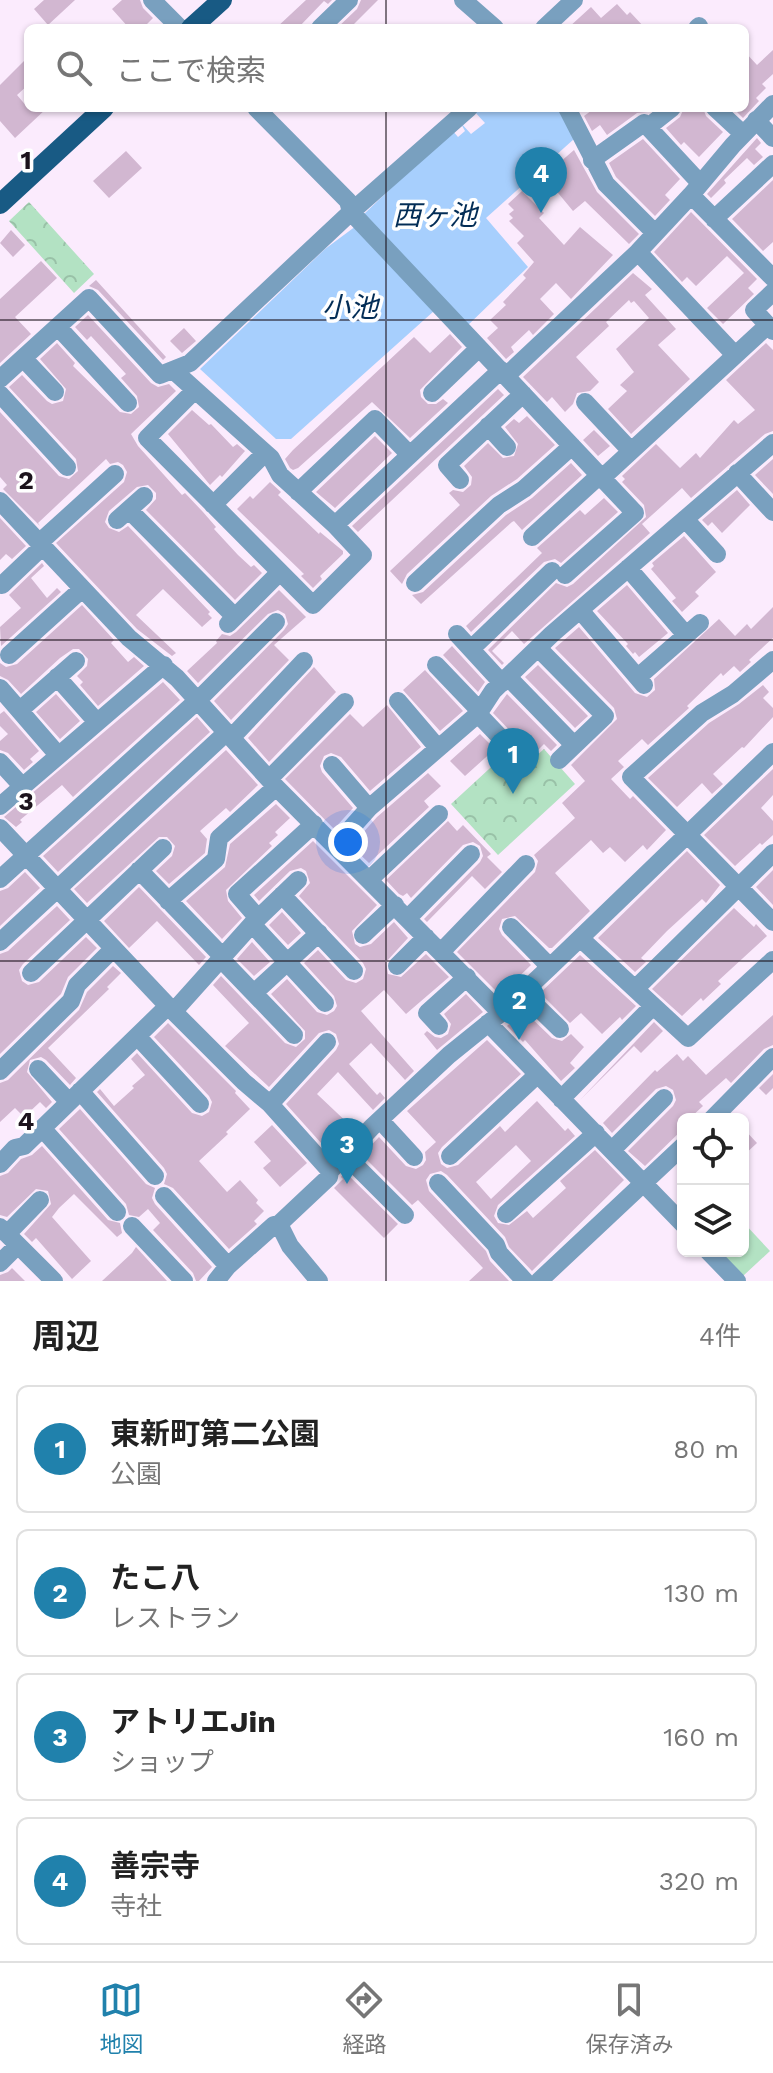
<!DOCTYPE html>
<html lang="ja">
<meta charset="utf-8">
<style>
body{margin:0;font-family:"Work Sans","Noto Sans JP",sans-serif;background:#f6f6f6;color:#222}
.controls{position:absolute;right:24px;bottom:24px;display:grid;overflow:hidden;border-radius:12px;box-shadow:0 2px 6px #0004}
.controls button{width:72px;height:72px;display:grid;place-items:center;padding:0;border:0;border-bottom:2px solid #e0e0e0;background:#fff;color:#222;font:40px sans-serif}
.you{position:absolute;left:348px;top:842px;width:28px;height:28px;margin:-20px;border:6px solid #fff;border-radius:50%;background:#1a73e8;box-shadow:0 0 0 12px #1a73e833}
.badge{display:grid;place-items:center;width:52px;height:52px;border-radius:50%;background:#2081ac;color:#fff;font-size:26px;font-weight:700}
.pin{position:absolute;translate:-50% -66px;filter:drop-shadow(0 2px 4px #0008)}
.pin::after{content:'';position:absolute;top:42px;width:28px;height:24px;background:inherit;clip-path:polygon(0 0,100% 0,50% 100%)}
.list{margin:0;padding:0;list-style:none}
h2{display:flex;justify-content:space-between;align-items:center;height:104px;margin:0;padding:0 32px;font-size:34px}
h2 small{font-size:26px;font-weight:400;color:#767676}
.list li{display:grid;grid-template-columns:52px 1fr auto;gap:24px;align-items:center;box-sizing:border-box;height:128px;margin:0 16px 16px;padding:0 16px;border:2px solid #e0e0e0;border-radius:12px}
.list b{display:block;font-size:30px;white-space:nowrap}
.list p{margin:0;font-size:26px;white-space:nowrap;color:#767676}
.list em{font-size:26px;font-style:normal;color:#767676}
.icon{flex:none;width:44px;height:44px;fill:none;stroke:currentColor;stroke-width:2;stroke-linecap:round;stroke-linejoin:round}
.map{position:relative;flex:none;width:773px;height:1281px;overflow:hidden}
.search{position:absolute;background:#fff;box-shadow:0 2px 6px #0004;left:24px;right:24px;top:24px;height:88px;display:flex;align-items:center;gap:20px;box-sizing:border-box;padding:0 28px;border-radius:12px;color:#767676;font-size:30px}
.sheet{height:680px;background:#fff}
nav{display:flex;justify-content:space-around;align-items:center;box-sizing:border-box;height:112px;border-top:2px solid #e0e0e0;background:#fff;font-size:22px;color:#767676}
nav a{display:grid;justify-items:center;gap:4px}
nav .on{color:#2081ac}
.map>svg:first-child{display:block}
</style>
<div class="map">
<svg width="773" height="1281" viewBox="0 0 773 1281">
<defs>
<pattern id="park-crowns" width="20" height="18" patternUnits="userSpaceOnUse" patternTransform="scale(2)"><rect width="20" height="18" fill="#b3e2c3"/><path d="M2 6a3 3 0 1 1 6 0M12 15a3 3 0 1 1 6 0" fill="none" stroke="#99c1a7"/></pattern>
</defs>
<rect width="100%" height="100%" fill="#fbebfd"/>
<path fill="url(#park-crowns)" d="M29 202 94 274 74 293 9 221Z
M514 746 529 762 544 749 575 784 498 855 451 804Z"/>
<path fill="#b3e2c3" d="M743 1222 770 1251 743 1276 719 1251H743Z"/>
<path fill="#a7cffd" d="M477 108H561L574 139 486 218 528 267 466 327 363 215 452 130 458 137 465 131 460 122 471 134 485 123 474 111Z
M356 226 434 311 291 439H276L200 369 325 249Z"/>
<path fill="#d2b7d1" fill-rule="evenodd" d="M44 0H75L48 25 34 9Z
M122 0H140L143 8 153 18 143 28H129L112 9Z
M306 0H332L328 4 324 1 298 28H276Z
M361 0H378L350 28H337L357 9Z
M617 4 627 15 630 12 645 28H568L591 7 601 18Z
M773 50V74L762 84 766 88 756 98 759 101 743 118 733 108H745V52L757 65Z
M28 57V85L17 95 28 108H47L15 138 0 121V85Z
M595 108H653L648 112 637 113 607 135 600 125 592 131 584 116Z
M684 108H703L706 116 723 132 699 157 684 142 681 145 666 128 680 117Z
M757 138 761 143 755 149 763 157 754 165 747 158 724 180 726 183 711 198 707 194Z
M643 139 680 179 665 195 670 200 655 216 616 177 609 163Z
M574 150 597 192 639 234 629 244 585 201 573 211 544 176Z
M126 151 142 168 109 198 93 181Z
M773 180V242L763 251 732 219Z
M522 191 544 213 539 218 564 245 580 227 613 255 571 299 556 283 540 299 554 314 533 335 529 330 511 347 514 352 506 359 487 338 498 328 490 320 506 305 503 302 526 278 523 275 534 262 517 243 524 236 509 221 513 218 509 214 514 210 508 204Z
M691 212 757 279 748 288 754 294 723 324 707 308 744 273 727 256 696 286 687 277 682 282 654 252Z
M11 230 25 245 13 257 0 243Z
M41 261 57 278 15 317 31 334 0 363V299Z
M633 273 652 289 645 295 676 329 658 345 690 379 631 434 608 409 627 391 620 385 634 372 616 349 649 318 634 301 631 303 629 300 606 322 609 326 576 357 599 382 590 391 577 393 573 404 565 412 552 397 547 402 523 377Z
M96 280 166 357 163 360 98 290 89 286Z
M88 315 151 383 158 387 169 384 176 391 131 434 138 446 182 495 185 493 203 512 216 527 214 529 238 555 251 567 254 565 262 573 235 600 146 510 156 499V493L148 485 137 487 109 511 105 522 109 528 119 532 128 526 210 612 208 614 212 618 202 627 163 589 136 615 176 653 172 656 137 629 56 543 124 482 127 472 123 465 118 462 110 464 106 459 38 523 40 526 3 489 7 485 0 477V412L59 476 69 479 78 471 76 459 9 387 22 375 47 401 52 404 63 401 66 389 40 359 57 343 75 363 73 366 120 412 131 414 139 407 137 396 121 378 126 374 91 336 87 340 75 327Z
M184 328 196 341 182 353 170 341Z
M450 334 462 347 420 390 421 397 428 404H436L443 399 448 403 410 438 372 402 298 468 293 470 290 468 285 459 293 450 414 337 430 353Z
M766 343 773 350V431L765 434 691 498 682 488 642 524 650 533 524 644 512 631 492 651 504 663 502 665 488 650 556 583 567 587 573 584 646 517 644 505 622 482 625 479 622 476 656 444 680 468 696 453 700 458 734 420 738 424 755 410 726 380Z
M498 389 504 395 358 532 352 526Z
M192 410 209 425 211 424 233 447 237 444 245 451 222 477 220 475 210 485 168 434Z
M527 416 555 445 517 479 491 496 407 574 402 584 390 571 460 505 449 493 453 490 463 492 471 485 472 477 464 466 488 443 503 458 514 456 518 444 505 427 514 419 519 423Z
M594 430 610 446 598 456 583 440Z
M375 436 392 453 335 508 316 492Z
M773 459V494L755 475Z
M571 463 582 475 522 530 514 521 512 522 421 604 412 595 423 592 506 515 532 498Z
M270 482 281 492 278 495 319 534 320 532 343 551V554L320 576 322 579 313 588 301 576 304 574 237 509 250 496 253 499Z
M737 490 750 505 722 533 712 522 708 526 702 520Z
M604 498 618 512 561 563 555 559 544 562 471 632 466 626 542 553 537 548 580 510 585 515Z
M0 518 26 546 12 559 6 554 0 560Z
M684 536 716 572 695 592 699 596 682 612 672 601 676 598 651 569 654 566 652 563Z
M42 563 44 566 31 578 47 598 57 588 61 592 1 646 0 627 21 608 9 595Z
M627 585 668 633 639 657 635 652 633 654 626 646 628 644 597 611Z
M279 590 306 617 274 645 289 660 231 720 214 701 284 630 288 624 285 614 278 610 268 614 198 683 187 671 217 643 216 641 222 634 230 636 236 632Z
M82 605 114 640 111 643 128 662 134 657 144 666 98 706 80 685 83 682 77 676 87 666 88 659 79 649H73L60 658 21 694 8 680 0 676V663L6 667 17 664Z
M773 607V638L749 660 751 662 740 672 734 666 723 676 721 673 687 706 689 708 648 745 642 739 618 761 624 767 611 779 630 799 633 796 666 830 647 850 643 845 625 862 610 847 603 853 591 840 555 873 590 911 552 948H549L515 916 502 919 499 929 502 935 531 965 500 995 457 952 535 872 538 861 534 855 575 818 562 803 585 781 571 765 617 719 614 708 555 648 579 627 635 693 647 697 655 690 654 679 719 619 735 636 747 624 751 629Z
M452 646 485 682 478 692 443 655Z
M538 665 588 716 575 728 525 677Z
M314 667 336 692 269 762 248 738Z
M425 670 463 711 440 731 403 690Z
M163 682 180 700 73 797 62 785 20 820 22 822 16 827 4 817Z
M763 685 769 692 763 698 773 708V717L744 748 742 747 713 774 723 784 712 794 702 783 677 807 648 778 709 723 739 704Z
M56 694 80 721 60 739 36 712Z
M507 694 557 745 551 751 544 744 533 755 493 713Z
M387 705 421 747 370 791 341 757 331 753 324 756 320 766 322 772 353 808 334 829 285 779 350 714 363 727Z
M4 711 39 751 30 759 33 762 24 770 8 753 0 750V741L8 734 0 726V714Z
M197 717 210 732 58 872 43 856Z
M480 734 495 749 465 776 450 761Z
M226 750 258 785 230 812 226 808 200 831 207 839 205 853 169 884 156 871 172 856 175 846 167 837H159L87 903 74 889Z
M773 769V795L761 808 773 821V835L762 845 760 843 735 866 704 835Z
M428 773 441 786 424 801 429 807 369 863 351 846 377 817Z
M276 804 290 818 275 832 278 835 269 843 272 846 226 890 228 901 242 918 222 939 186 901 225 867 230 844Z
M448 821 457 831 463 825 491 854 487 857 502 872 485 889 472 876 427 922 424 919 480 862 483 856 480 846 473 842 463 845 411 898 407 893 403 896 399 894 386 880Z
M313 841 377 905 352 931 355 944 360 947 371 944 394 922 408 938 386 962 388 974 401 977 426 954 449 977 406 1014 384 990 361 1011 414 1071 405 1080 371 1043 349 1064 377 1095 380 1092 385 1098 373 1110 338 1072 317 1094 354 1129 330 1153 286 1104 336 1050 339 1044 336 1034 329 1030 319 1033 269 1087 225 1046 249 1023 213 985 221 976 285 1043 296 1047 305 1039V1031L271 994 287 979 317 1012 327 1015 334 1011 337 1006 334 996 304 963 318 950 346 980 356 983 363 979 366 969 363 963 299 896 310 883 306 871 301 868 290 871 259 901 254 895Z
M687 851 720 885 706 903 702 899 667 931 641 958 646 962 635 972 598 938Z
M773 870V905L756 887Z
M25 872 40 888 0 926V891L8 888Z
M139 887 206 957 199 965 157 921 129 948 104 921Z
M57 906 70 920 23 964 19 970 22 981 28 985 39 982 86 937 97 948 68 977 61 994 0 1054V954L8 951Z
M734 908 754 927 756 924 767 936 718 981 721 984 703 1001 701 998 682 1016 652 989Z
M282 912 301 933 288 945 269 925Z
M252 942 270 962 254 976 237 959Z
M580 955 636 1006 622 1020 620 1017 602 1034 581 1013 570 1023 540 993Z
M113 966 121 973 107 987 109 989 48 1048 76 1078 70 1085 46 1060 41 1057 30 1060 27 1072 52 1102 46 1108 40 1102 24 1117 15 1108 0 1122V1083L8 1080 79 1010 87 992Z
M466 994 483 1012 437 1050 424 1034 427 1031 435 1037 441 1038 448 1034 451 1024 444 1014Z
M524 1011 552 1038 562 1041 571 1034 584 1047 570 1063 575 1068 561 1081 525 1040 523 1042 507 1026Z
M773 1015V1045L764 1049 731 1083 726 1078 699 1102 703 1106 689 1119H683V1129L645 1166 628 1151 673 1106 676 1100 673 1090 666 1086 656 1089 612 1133 603 1123 655 1070 657 1072 677 1054 683 1061 688 1056 706 1075Z
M654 1022 663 1031 641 1053 634 1046 580 1100Z
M168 1023 236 1091 235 1093 250 1109 226 1132 228 1134 199 1161 227 1192 240 1180 258 1200 256 1203 264 1211 254 1221 257 1224 229 1249 173 1188 164 1184 167 1174 164 1168 97 1092 100 1089 114 1106 134 1088 132 1086 145 1075 131 1059 137 1053 192 1113 202 1116 209 1112 212 1102 209 1096 154 1037Z
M487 1040 521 1074 442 1147 438 1153 441 1164 447 1168 458 1165 500 1126 505 1132 537 1101 565 1131 568 1128 575 1136 498 1205 494 1216 498 1223 509 1225 527 1211 533 1218 566 1188 560 1181 595 1150 624 1180 532 1271 509 1247 505 1237 447 1175 441 1171 430 1174 426 1180 429 1191 486 1251 490 1261 509 1281H469L483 1268 418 1200 412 1205 362 1155 379 1137 406 1166 416 1169 423 1165 426 1160 425 1152 436 1142 407 1111ZM516 1145 531 1161 491 1199 476 1182Z
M773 1074V1088L766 1095 759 1088Z
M80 1109 146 1184 155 1188 152 1198 155 1204 212 1267 199 1281H196L193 1273 153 1230 160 1223 148 1209 139 1217 129 1215 126 1204 59 1129Z
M272 1125 307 1163 280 1187 263 1168 271 1161 254 1142Z
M743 1128 757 1143 743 1156Z
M42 1146 108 1220 120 1223 122 1233 117 1237 74 1194 59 1208 52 1217 91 1261 72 1279 36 1238 32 1242 24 1234 51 1204 48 1191 36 1189 7 1217 0 1215V1176L8 1173 21 1159 32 1155Z
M345 1172 398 1224 384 1238 334 1188 343 1179 341 1177Z
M136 1247 167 1281H102L132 1253Z
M18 1262 12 1268 25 1281H0V1275L8 1272Z"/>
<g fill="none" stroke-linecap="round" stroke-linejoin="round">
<path stroke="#79a0bf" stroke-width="18" d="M152 0 180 28
M463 0 495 28
M320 28 349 0
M544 28 574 0
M697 28 699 26
M256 108 348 201 351 212 635 513 565 575
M567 108 606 184 655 233
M672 108 648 127 699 182
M715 108 743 134
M756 120 773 138
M592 160 644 123 648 127
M691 195 733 145 773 104
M714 219 773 164
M638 252 735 355
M773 292 754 310 773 331
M58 327 128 403
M23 358 55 392
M173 370 271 458 280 475 335 525 363 555 313 605 147 438 195 390
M506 376 638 252 691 195 773 278
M0 379 89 298 160 375 190 363 351 212 469 108
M432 393 479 348
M0 394 67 467
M585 402 631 451
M488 426 507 447
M737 473 773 512
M602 478 768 325
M460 480 447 465 523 394
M298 492 375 419 410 455
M0 501 129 638 177 678 276 787 501 1013
M213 505 265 453
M129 510 235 617
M685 519 717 554
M117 520 144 496
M335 525 501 370
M532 537 600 475
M39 543 115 474
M628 568 686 635
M415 583 499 505 524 489 572 446
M2 585 42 547
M580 610 644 685
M228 624 280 572
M457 634 502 683
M538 648 605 716 559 760
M471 649 552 571
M9 655 82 589
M773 660 733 694 702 713 631 777 773 922
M436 665 480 711
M57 677 96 721
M508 677 574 745
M638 677 700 623
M0 688 58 755
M398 701 438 748
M20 710 76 661
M478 714 522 760
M232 737 304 661
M0 762 22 786
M332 765 369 808
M269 779 345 702
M0 806 164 665
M0 828 168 1006 244 1082 270 1104 330 1171
M336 845 369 808 478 714 493 691 552 634 773 443
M139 870 222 956
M0 879 198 700 276 622
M370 879 439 814
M282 895 354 971
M168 901 216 859 219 838 276 787
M258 918 237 894 314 824
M408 918 471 854
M252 924 325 1003
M511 927 550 967
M363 935 395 905
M580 938 688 1038 773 960
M0 942 227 732
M441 952 526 864
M220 958 294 1035
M397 966 426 937
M31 973 163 848
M635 989 773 853
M254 993 319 933
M523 993 560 1029
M174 1011 252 924 298 880
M488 1023 683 1224
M439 1026 427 1013 467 977
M137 1036 200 1104
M38 1069 69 1102
M0 1071 71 1001 77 985 113 949
M80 1091 155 1176
M561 1099 653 1006
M270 1104 327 1042
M712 1119 773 1057
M380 1120 414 1157
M42 1128 117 1212
M612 1150 664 1098
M345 1155 405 1215
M450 1156 537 1075
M0 1164 15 1148 24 1146 168 1006
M438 1183 496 1245 499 1253 525 1281
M164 1196 228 1266 216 1281
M506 1214 596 1133
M132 1226 184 1281
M0 1227 54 1281
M7 1234 40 1200
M708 1251 737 1281
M0 1263 18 1245
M228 1266 274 1225 279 1224
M319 1281 290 1246 279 1224 329 1177 330 1171 373 1126 449 1055 501 1013 550 967 773 752
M539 1281 683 1146"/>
<path stroke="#185a84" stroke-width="20" d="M191 28 222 0
M0 204 104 108"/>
</g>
<path fill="none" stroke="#1c131c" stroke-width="2" stroke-opacity="0.55" d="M386 0V28M386 108V1281M0 320H773M0 640H773M0 961H773"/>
<g text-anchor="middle" stroke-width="7" stroke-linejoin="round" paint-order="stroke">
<g font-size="28" font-style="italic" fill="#032d56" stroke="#fff">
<text x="435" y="225">西ヶ池</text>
<text x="350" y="317">小池</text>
</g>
</g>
<g font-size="26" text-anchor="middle" font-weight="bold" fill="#1c131c" stroke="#fff" stroke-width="7" stroke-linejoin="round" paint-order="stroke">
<text x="26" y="169">1</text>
<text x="26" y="489">2</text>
<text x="26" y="810">3</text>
<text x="26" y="1130">4</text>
</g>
</svg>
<div class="controls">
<button><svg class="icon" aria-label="locate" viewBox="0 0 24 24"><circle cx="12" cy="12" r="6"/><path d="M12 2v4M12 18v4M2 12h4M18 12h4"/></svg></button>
<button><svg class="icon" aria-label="layers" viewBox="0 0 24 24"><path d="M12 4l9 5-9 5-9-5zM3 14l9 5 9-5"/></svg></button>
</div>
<div class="you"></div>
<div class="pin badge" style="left:513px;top:794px">1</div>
<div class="pin badge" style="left:519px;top:1040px">2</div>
<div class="pin badge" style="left:347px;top:1184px">3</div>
<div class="pin badge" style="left:541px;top:213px">4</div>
<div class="search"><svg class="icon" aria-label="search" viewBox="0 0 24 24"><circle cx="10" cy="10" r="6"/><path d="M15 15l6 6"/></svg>ここで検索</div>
</div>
<section class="sheet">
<h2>周辺<small>4件</small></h2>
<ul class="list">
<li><span class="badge">1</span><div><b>東新町第二公園</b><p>公園</p></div><em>80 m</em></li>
<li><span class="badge">2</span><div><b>たこ八</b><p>レストラン</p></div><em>130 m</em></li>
<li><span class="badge">3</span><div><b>アトリエJin</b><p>ショップ</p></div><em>160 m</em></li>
<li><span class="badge">4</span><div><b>善宗寺</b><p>寺社</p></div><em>320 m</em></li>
</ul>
</section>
<nav>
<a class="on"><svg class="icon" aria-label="map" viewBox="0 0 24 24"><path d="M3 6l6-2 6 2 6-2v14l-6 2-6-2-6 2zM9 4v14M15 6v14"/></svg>地図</a>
<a><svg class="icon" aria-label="directions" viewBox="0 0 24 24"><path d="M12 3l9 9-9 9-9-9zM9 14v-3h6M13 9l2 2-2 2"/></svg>経路</a>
<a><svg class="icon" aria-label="saved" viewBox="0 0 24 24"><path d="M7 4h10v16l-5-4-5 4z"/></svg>保存済み</a>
</nav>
